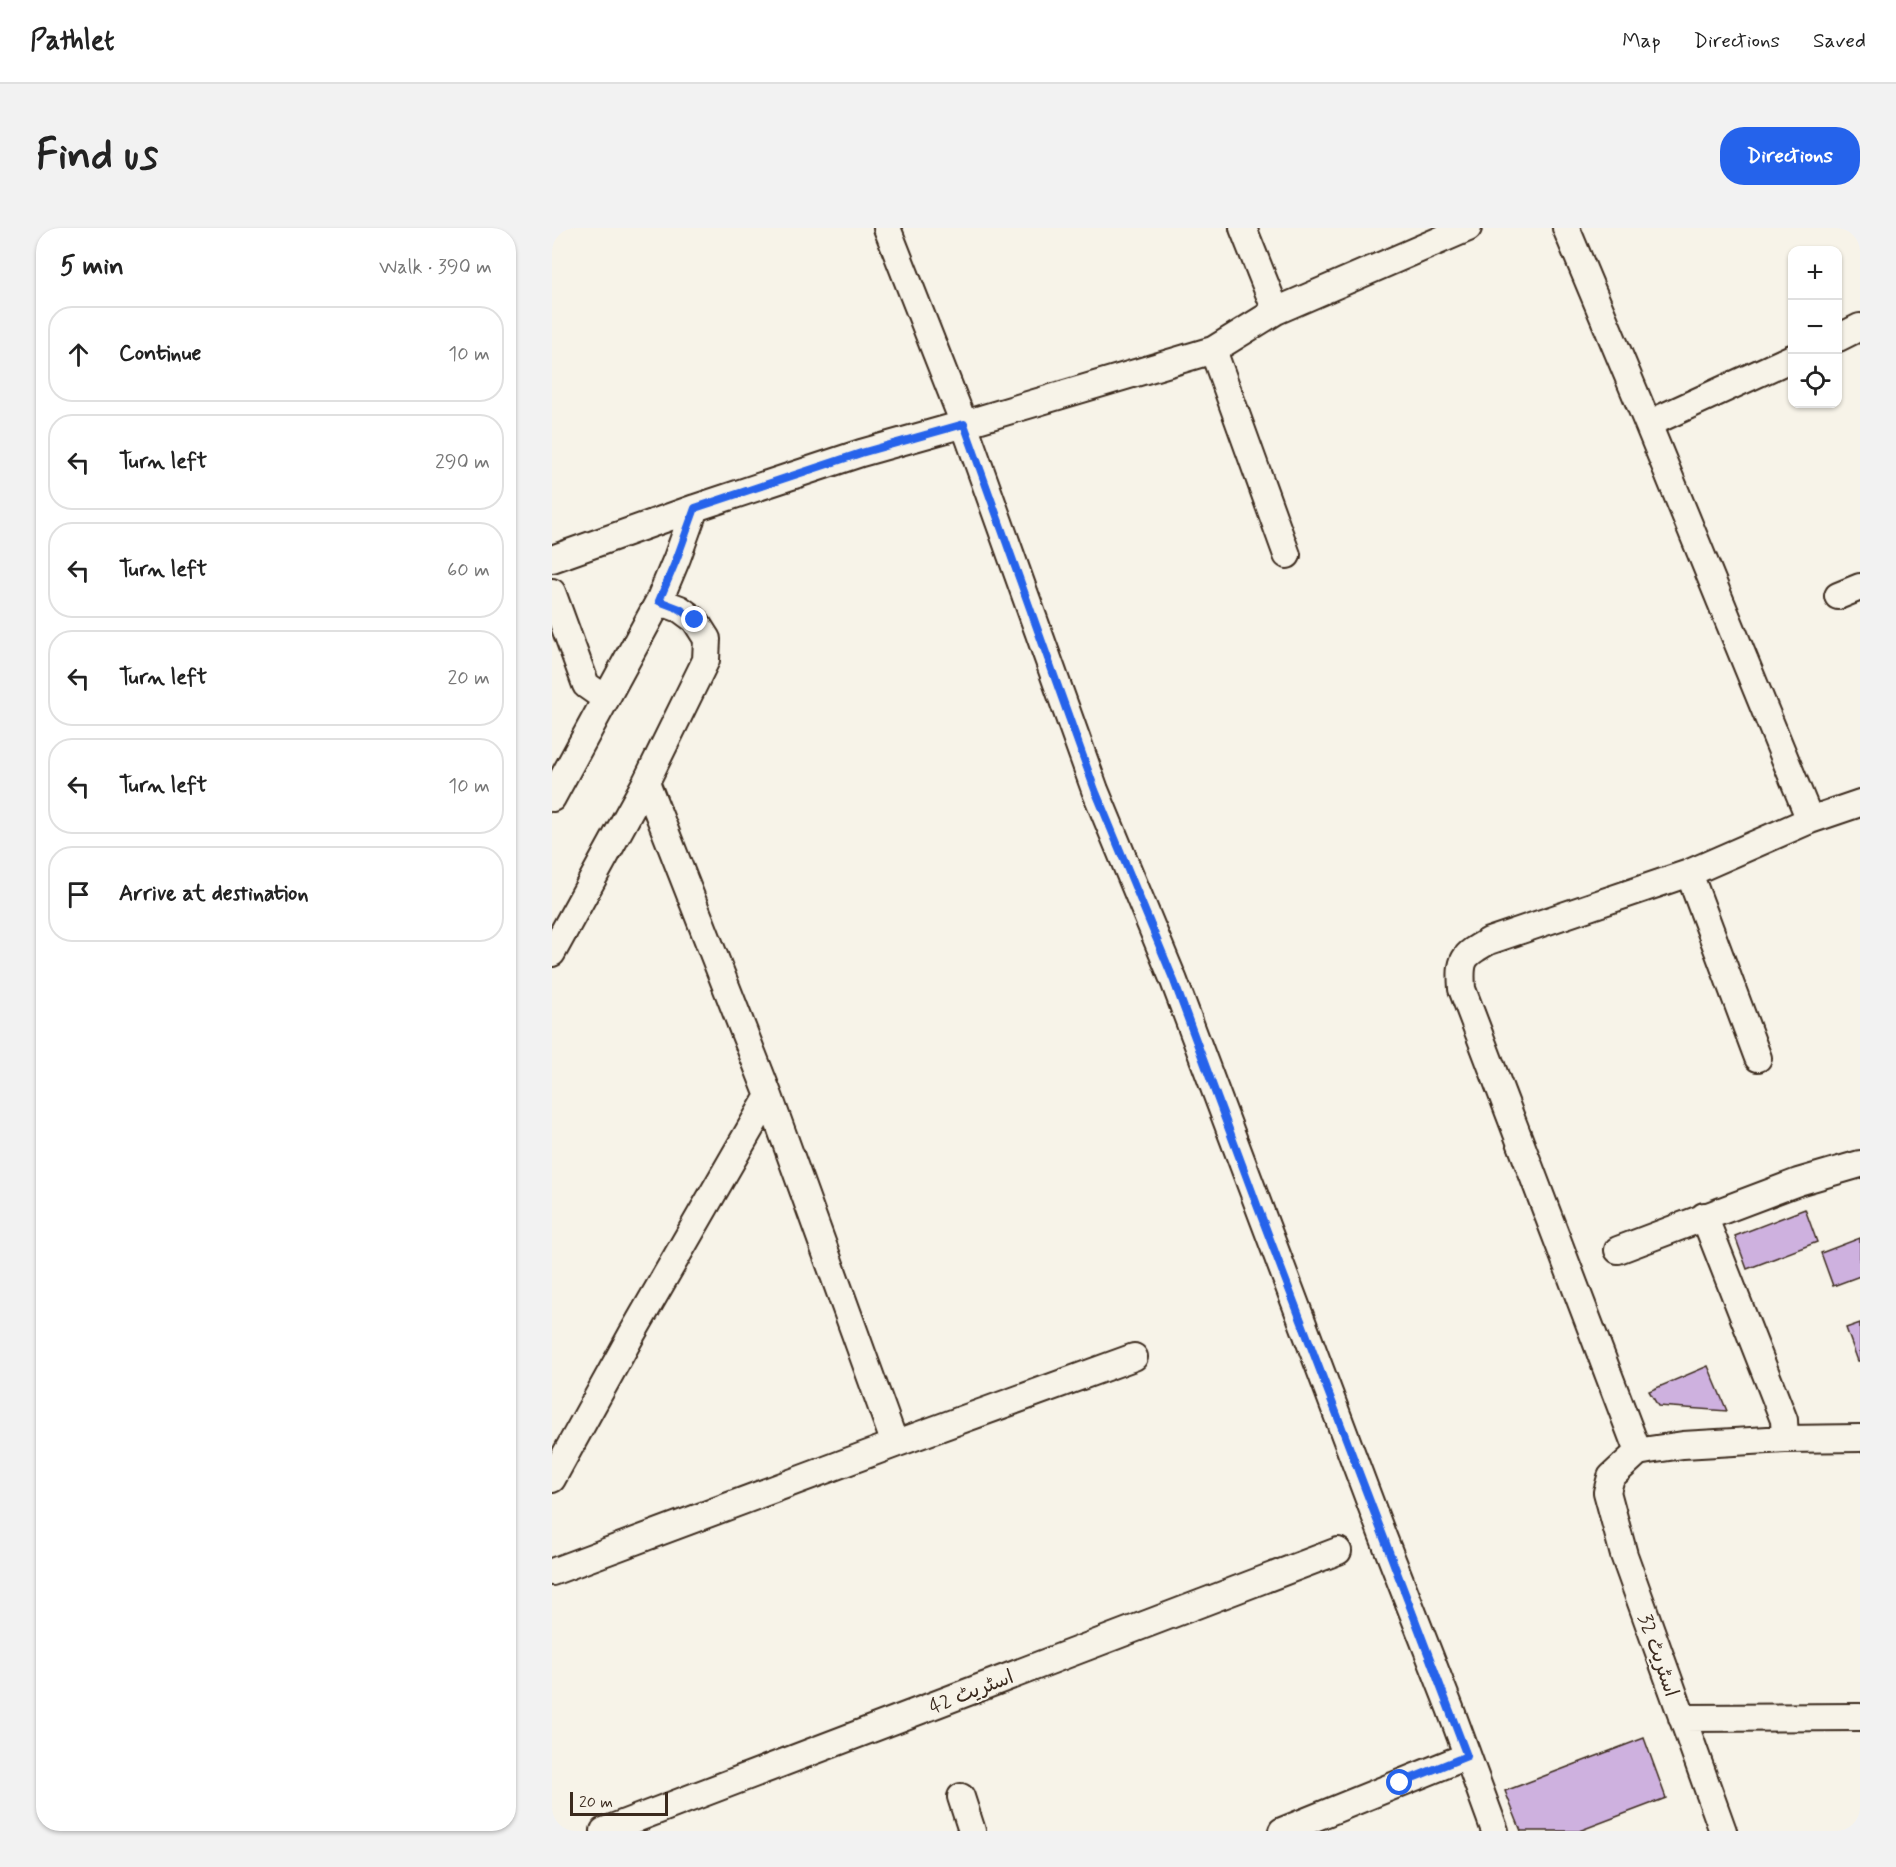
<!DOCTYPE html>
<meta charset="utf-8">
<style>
body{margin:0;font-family:Mynerve,"Playpen Sans Arabic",sans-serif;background:#f2f2f2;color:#222}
.controls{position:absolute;right:18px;top:18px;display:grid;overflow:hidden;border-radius:12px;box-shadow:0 2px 4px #0004}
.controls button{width:54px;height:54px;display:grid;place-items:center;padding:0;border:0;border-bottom:2px solid #e0e0e0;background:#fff;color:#222;font:30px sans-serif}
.scale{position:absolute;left:18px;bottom:15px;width:98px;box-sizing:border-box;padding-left:6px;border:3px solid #3b2a1e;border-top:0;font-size:16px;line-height:21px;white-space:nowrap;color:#3b2a1e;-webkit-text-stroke:4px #f7f3e8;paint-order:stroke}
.stop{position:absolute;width:18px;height:18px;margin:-14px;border:4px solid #2563eb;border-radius:50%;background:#fff}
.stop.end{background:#2563eb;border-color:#fff;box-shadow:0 2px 6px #0008}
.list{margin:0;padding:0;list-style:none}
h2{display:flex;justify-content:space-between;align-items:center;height:78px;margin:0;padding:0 24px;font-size:26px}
h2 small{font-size:20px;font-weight:400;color:#767676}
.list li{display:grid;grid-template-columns:39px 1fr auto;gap:18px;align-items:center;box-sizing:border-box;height:96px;margin:0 12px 12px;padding:0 12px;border:2px solid #e0e0e0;border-radius:24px}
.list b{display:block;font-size:22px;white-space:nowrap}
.list em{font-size:20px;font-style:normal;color:#767676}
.icon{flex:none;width:33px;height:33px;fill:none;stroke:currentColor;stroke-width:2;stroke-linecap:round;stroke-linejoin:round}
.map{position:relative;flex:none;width:1308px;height:1603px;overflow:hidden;border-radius:24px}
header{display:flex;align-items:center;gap:36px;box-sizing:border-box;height:84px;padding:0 30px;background:#fff;border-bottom:2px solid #e0e0e0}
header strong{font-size:28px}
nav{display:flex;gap:33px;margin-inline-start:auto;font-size:21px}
.intro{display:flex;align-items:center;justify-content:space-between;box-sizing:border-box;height:144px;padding:0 36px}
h1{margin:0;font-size:42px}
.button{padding:15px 27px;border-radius:24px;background:#2563eb;color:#fff;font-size:21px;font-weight:700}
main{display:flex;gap:36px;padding:0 36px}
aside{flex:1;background:#fff;border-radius:24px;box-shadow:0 2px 4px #0004}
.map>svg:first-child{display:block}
</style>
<header>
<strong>Pathlet</strong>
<nav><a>Map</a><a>Directions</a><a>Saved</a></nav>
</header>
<div class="intro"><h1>Find us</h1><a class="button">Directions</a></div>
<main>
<aside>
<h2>5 min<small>Walk · 390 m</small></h2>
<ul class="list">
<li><svg class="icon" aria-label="ahead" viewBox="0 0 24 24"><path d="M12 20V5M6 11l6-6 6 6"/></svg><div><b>Continue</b></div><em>10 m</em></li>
<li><svg class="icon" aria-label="left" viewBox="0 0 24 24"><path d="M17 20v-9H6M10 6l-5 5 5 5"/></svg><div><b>Turn left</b></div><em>290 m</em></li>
<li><svg class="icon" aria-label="left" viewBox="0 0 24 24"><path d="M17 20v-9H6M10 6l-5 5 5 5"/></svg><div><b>Turn left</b></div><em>60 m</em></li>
<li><svg class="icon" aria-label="left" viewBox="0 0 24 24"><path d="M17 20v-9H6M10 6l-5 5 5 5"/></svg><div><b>Turn left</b></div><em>20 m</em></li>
<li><svg class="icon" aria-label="left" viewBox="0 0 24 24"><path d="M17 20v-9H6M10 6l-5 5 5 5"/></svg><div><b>Turn left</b></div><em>10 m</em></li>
<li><svg class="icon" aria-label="arrive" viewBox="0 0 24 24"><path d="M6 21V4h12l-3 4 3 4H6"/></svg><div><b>Arrive at destination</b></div></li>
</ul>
</aside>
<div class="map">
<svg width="1308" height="1603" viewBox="0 0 1308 1603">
<rect width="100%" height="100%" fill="#f7f3e8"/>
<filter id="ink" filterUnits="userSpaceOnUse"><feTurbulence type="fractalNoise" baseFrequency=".0167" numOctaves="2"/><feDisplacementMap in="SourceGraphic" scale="12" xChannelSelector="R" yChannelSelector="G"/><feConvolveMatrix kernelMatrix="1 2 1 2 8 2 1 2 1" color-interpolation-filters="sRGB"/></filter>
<g filter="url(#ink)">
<path fill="#ceb1df" stroke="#3b2a1e" stroke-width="1.5" d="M1253 981 1265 1014 1195 1041 1183 1008Z
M1308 1010V1048L1281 1058 1269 1025Z
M1308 1095V1133H1306L1294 1100Z
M1156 1138 1175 1183 1106 1178 1097 1163Z
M1092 1510 1114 1570 1027 1603H969L953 1563Z"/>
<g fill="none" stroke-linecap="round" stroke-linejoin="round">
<g stroke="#3b2a1e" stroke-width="30">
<path id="minor" d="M335 0 412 196 543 562 622 753 830 1306 898 1480 943 1603
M691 0 724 83
M1014 0 1096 196 1258 592
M1286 110 1308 99
M661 122 735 327
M1096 196 1240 130
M0 331 143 280
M0 364 34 457 54 471
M1286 368 1308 359
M94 554 217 868 343 1216
M0 570 107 373 125 330 143 280 309 225 412 196 661 122 724 83 916 0
M1137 645 1206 830
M0 725 94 554 154 432 155 411 143 392 128 381 107 373
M1152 988 1232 1192 1233 1211
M1066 1022 1246 954 1308 936
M1086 1224 910 761C908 731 910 728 937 713L1137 645 1258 592 1308 575
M0 1251 80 1106 217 868
M0 1344 343 1216 582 1129
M1130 1490 1308 1489
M409 1569 420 1603
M52 1603 786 1323
M730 1603 915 1528
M1171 1603 1072 1327 1055 1264 1059 1249 1086 1224 1097 1222 1131 1217 1233 1211 1308 1210"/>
</g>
<use href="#minor" stroke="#f7f3e8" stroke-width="26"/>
</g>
</g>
<g fill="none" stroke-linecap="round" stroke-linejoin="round" filter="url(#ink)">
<path stroke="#2563eb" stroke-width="8" d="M143 392 128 381 107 373 125 330 143 280 309 225 412 196 543 562 622 753 705 977 915 1528 848 1555"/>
</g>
<g text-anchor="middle" stroke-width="4.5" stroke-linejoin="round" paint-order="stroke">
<g font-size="20" fill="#3b2a1e" stroke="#f7f3e8">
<text transform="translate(1107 1427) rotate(71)" y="7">اسٹریٹ 32</text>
<text transform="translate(419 1463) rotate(-21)" y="7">اسٹریٹ 42</text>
</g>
</g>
</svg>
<div class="controls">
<button>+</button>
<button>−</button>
<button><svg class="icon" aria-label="locate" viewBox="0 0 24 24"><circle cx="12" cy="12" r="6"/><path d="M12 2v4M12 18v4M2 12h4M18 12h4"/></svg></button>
</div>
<div class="scale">20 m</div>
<div class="stop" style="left:848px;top:1555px"></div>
<div class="stop end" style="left:143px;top:392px"></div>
</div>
</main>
